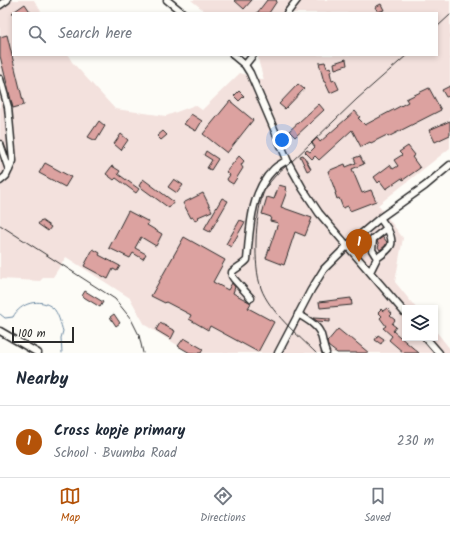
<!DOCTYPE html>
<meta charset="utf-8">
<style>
body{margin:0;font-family:Kalam,sans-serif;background:#f2f2f3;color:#1f2937}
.controls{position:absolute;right:12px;bottom:12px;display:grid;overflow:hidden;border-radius:0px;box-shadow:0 2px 6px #0003}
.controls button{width:36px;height:36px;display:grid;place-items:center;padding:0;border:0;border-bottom:1px solid #e0e1e3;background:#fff;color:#1f2937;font:20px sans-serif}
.scale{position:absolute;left:12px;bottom:10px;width:62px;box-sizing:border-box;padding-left:4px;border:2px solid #2b2b2b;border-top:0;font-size:11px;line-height:14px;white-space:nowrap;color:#2b2b2b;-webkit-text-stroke:3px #fdfcf7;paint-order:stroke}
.you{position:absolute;left:282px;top:140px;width:14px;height:14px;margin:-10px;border:3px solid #fff;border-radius:50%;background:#1a73e8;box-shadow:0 0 0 6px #1a73e833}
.badge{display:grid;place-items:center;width:26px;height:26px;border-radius:50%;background:#b45309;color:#fff;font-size:13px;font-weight:700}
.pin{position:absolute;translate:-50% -33px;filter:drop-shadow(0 1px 2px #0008)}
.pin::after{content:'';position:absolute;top:21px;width:14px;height:12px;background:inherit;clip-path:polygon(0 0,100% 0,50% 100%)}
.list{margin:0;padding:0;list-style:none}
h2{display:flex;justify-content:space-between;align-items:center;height:52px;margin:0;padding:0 16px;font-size:17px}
h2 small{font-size:13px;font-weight:400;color:#747a83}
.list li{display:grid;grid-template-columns:26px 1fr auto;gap:12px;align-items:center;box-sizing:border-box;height:72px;padding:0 16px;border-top:1px solid #e0e1e3}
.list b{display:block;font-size:15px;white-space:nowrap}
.list p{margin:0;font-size:13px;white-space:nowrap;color:#747a83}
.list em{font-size:13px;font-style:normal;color:#747a83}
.icon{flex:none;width:22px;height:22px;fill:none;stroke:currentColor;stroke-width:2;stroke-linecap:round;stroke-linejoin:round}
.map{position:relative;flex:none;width:450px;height:353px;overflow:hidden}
.search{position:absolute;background:#fff;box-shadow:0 2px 6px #0003;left:12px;right:12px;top:12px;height:44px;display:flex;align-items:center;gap:10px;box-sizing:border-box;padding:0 14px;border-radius:0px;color:#747a83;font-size:15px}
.sheet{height:124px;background:#fff}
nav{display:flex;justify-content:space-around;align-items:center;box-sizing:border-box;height:56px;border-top:1px solid #e0e1e3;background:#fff;font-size:11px;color:#747a83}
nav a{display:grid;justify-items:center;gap:2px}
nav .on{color:#b45309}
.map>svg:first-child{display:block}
</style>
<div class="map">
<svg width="450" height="353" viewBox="0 0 450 353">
<rect width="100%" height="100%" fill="#fdfcf7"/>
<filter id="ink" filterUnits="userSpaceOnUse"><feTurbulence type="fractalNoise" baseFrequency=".025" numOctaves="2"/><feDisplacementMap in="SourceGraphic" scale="8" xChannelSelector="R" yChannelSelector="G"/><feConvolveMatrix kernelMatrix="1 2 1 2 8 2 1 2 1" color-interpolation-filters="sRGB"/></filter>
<g filter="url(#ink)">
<path fill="#f3e1dd" d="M4 0H34L42 13H13V55H68L72 62 115 109 166 116 195 105 202 110 240 73 264 80 259 63 258 55H437V13H207L191 0H450V148L378 205 403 238 395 282 416 308H405V338H435V330L450 349V353H190L145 325 130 298 66 257 53 277H44L40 281 0 279V2Z"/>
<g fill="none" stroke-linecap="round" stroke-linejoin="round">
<path stroke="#6987a1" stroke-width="1" d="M0 314 5 318 13 317C20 303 40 297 53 308 58 312 61 325 63 331L61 338 62 353"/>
</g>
<path fill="#dca2a0" stroke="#2b2b2b" d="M234 0H252L244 9Z
M267 0H276L277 1 269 13H257Z
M25 4 31 13H12Z
M381 4 384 10 378 12 375 7Z
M7 35 24 105 13 108 0 56V37Z
M346 59 347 65 335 69 334 63Z
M325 62 327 68 331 67 332 71 330 72 332 81 335 80 339 89 330 93 325 82H324L319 63Z
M298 84 304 89 285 109 279 104Z
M450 86V96L446 97 442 90Z
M429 88 441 110 388 137 387 135 371 143 370 142 361 147 352 130 319 160 315 156 312 159 305 152 307 150 310 152 315 147 312 143 317 138 320 142 355 111 360 117 358 118 365 125 408 102 406 99Z
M239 91 244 96 239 101 234 96Z
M230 101 253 120 227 153 203 134Z
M319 104 324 110 295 137 289 131Z
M191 114 202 121 196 131 184 124Z
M99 121 105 126 96 141 88 137Z
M450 121V135L435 142 429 130Z
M163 131 167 135 161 140 157 136Z
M121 134 128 140 121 150 114 144Z
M408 146 415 155 412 157 420 168 403 180 402 178 386 189 380 181 378 183 374 177 390 165 393 169 398 166 394 160 402 155 399 152Z
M206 151 218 159 211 170 207 168 212 160 204 155Z
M303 155 311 169 307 171 300 156Z
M239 156 244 161 241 165 243 168 233 184 228 181 227 179 230 175 226 172Z
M360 156 364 164 352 169 362 193 371 190 376 201 350 211 348 206 343 208 339 198 337 199 335 193H336L328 171 345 164 346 167 356 163 354 158Z
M45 163 71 177 65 187 39 173Z
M112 166 120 171 118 174 139 189 136 193 116 178 114 180 106 174Z
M143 179 174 202 169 208 139 186Z
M174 179 183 185 177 193 168 187Z
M279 185 286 187 285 190 287 191 281 207 312 218 305 236 295 232 284 265 266 258 278 223 270 221 271 217 262 214 267 197 274 199Z
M203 193 212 211 198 217 199 218 195 221 193 217 191 218 183 203Z
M222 198 228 201 210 232 204 229Z
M128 211 149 222 147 225 162 234 156 246 141 237 135 248 146 254 143 259 133 253 130 258 109 248Z
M41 220 51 227 48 231 38 224Z
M240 220 245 222 231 247 226 244Z
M184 237 225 260 213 282 228 290 232 283 235 287 233 293 251 303 248 308 274 322 258 352 210 326 208 330 189 319 191 315 166 302 165 303 151 296Z
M383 237 387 242 385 246 380 250 378 247 379 246 377 241Z
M93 249 100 253 99 255 120 266 117 271 113 269 108 279 84 266Z
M85 291 103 302 100 307 82 296Z
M351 298 352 305 320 308 319 302Z
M387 308 392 314 390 316 395 320 392 324 396 327 393 331 419 353H404L389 340 392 336 383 328 386 326 380 318 382 316 378 312 381 309 383 311Z
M114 314 120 323 116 326 110 317Z
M313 318 330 319V322L317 321Z
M160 323 175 331 171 339 156 330Z
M338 329 349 338H351L369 353H337L328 346 327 342Z
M378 335 384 339 381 344 375 340Z
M184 338 203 349 201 353H190L178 346Z"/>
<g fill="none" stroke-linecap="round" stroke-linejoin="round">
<g stroke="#2b2b2b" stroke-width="9">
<path id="minor" d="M167 0 183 13
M0 5 7 0
M287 13 297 0
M233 55 245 65 250 73 289 164 303 189 319 213 405 313
M245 65 253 55
M0 79 8 107 13 161 6 176 0 181
M0 144 9 170
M377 258C391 248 396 245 387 228
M370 272 377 258 372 250 373 239 387 228 380 218
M251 298 234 279 232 276V272C237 267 243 265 247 260 250 229 250 192 274 169 278 165 283 163 287 160
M298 314C306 319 318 325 321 335 323 341 323 347 326 353
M0 331 38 353
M426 338 439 353
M278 353 311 290 324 269 348 245 380 218 425 186 450 165"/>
</g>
<use href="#minor" stroke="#fdfcf7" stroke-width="6"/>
<path stroke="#2b2b2b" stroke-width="1" d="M437 27 450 15
M0 225 115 299 131 319 139 335 143 353
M316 353C299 336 269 311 261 288 253 265 255 217 263 194 267 183 280 170 289 164L357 99 407 55"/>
</g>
</g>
</svg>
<div class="controls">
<button><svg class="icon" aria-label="layers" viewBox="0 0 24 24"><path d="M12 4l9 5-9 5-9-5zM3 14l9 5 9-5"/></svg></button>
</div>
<div class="scale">100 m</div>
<div class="you"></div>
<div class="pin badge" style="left:359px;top:262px">1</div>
<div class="search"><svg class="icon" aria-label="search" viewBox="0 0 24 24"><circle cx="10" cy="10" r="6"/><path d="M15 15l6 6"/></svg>Search here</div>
</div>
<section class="sheet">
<h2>Nearby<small></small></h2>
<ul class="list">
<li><span class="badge">1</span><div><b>Cross kopje primary</b><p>School · Bvumba Road</p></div><em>230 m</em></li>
</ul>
</section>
<nav>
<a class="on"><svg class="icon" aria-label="map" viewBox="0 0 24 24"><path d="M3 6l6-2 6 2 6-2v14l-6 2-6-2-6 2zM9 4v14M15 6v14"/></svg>Map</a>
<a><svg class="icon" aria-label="directions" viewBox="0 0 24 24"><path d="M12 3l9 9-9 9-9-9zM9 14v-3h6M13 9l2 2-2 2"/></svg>Directions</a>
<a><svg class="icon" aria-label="saved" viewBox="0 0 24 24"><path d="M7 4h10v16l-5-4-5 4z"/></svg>Saved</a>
</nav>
